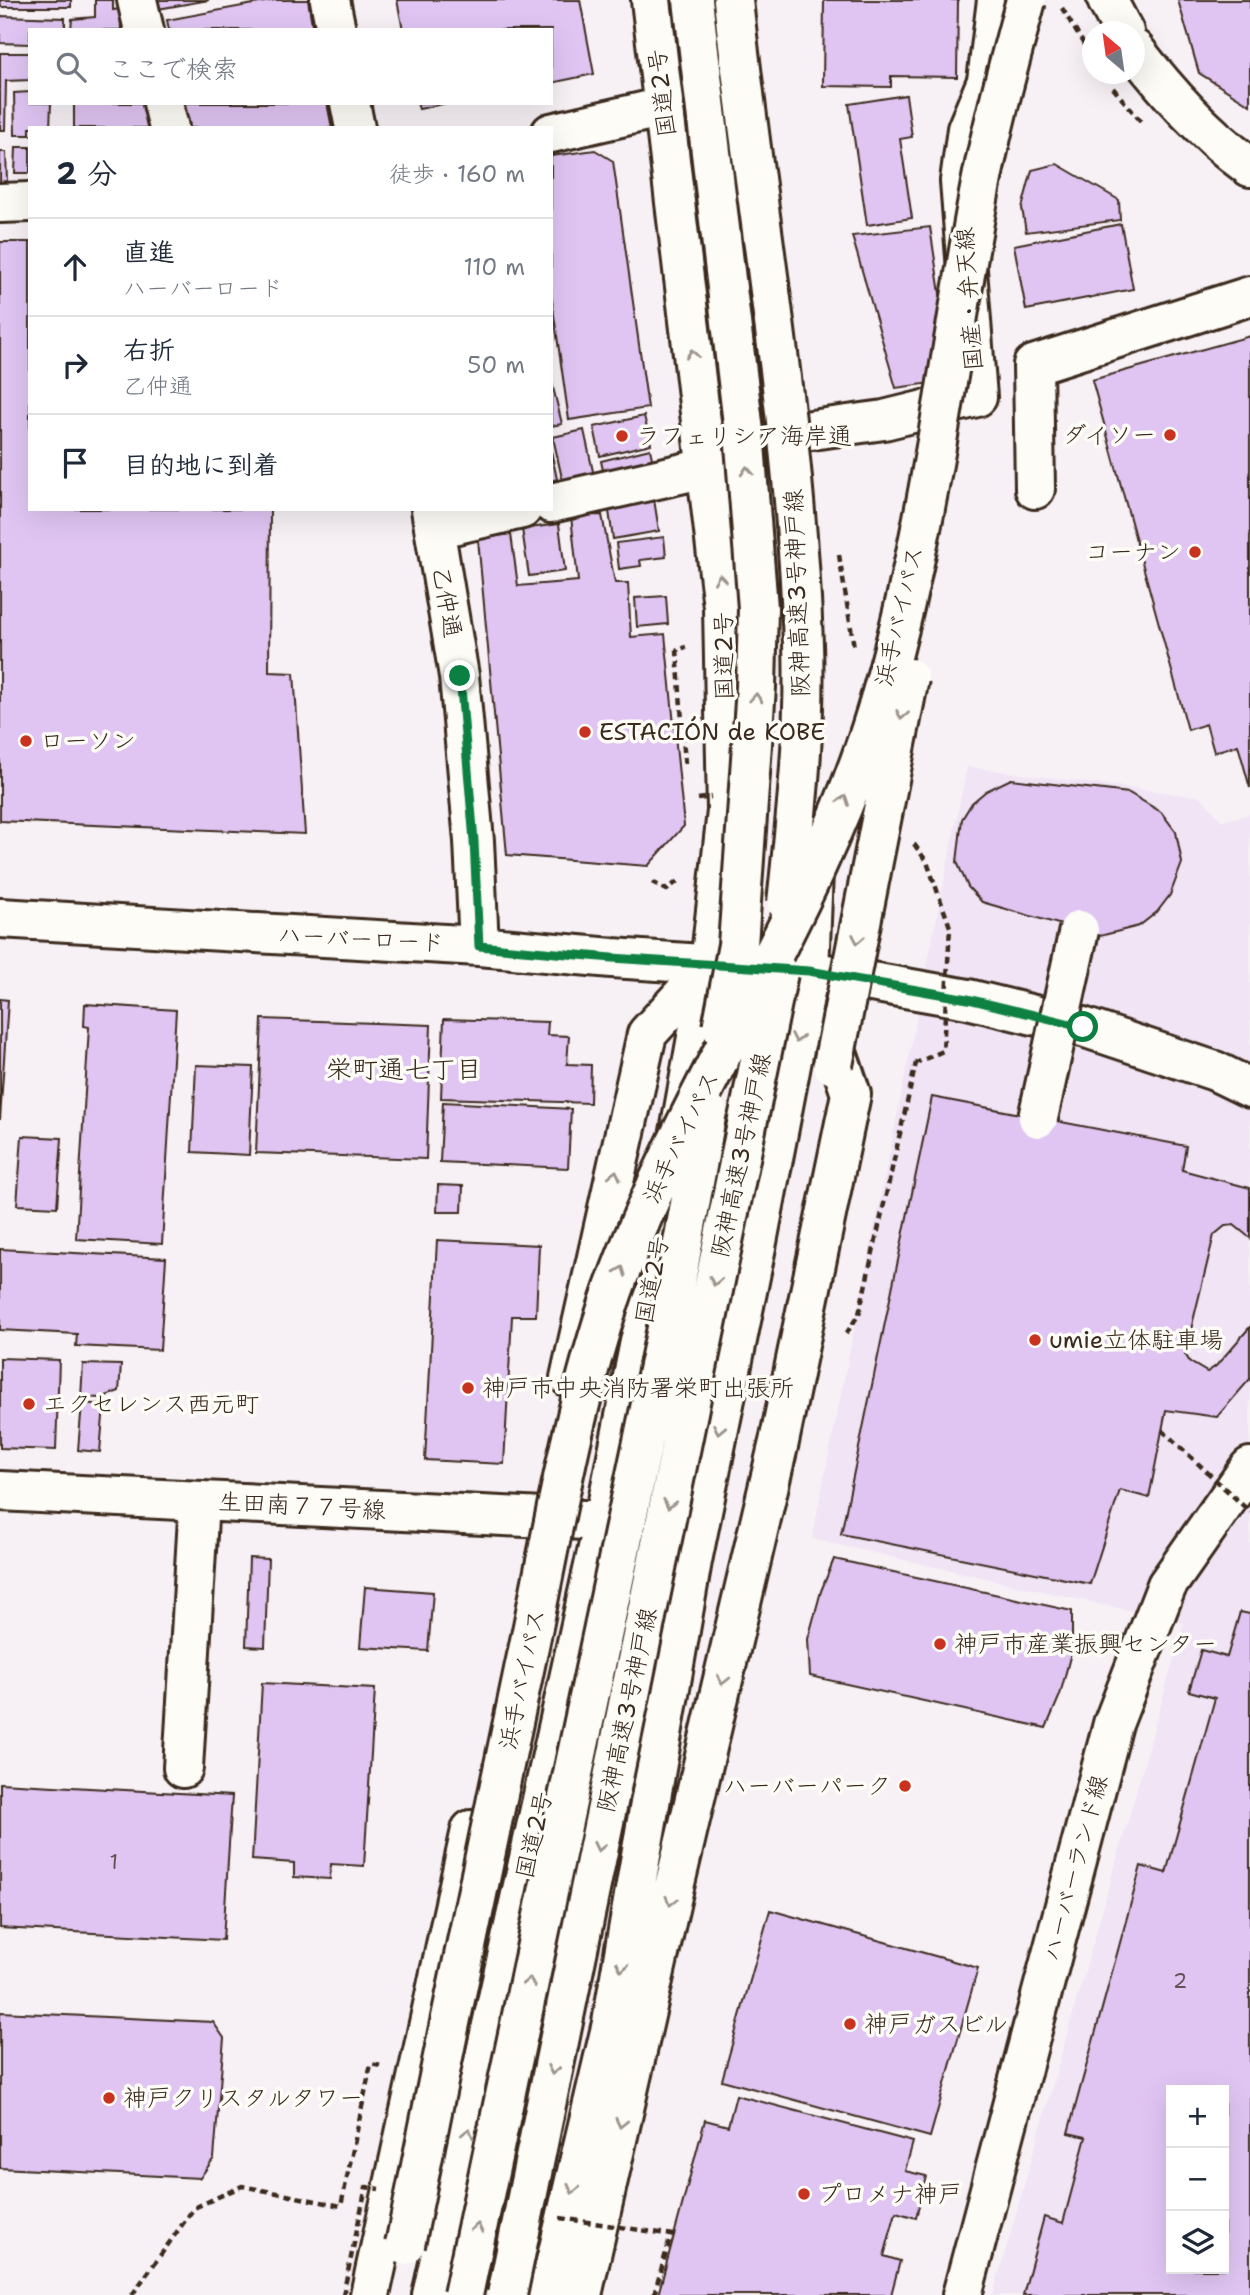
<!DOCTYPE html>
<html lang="ja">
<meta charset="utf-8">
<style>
body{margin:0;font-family:"Shantell Sans","Klee One",sans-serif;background:#f6f6f7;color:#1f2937}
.controls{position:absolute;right:21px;bottom:21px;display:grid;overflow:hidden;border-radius:0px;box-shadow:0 7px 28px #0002}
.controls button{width:63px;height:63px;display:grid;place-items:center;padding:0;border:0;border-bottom:2px solid #e0e1e3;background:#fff;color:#1f2937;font:35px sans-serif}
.compass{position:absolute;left:1082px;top:21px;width:63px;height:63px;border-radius:50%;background:#fff;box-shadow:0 7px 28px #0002;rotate:331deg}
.stop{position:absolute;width:21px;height:21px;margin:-16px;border:5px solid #0b8043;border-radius:50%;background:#fff}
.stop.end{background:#0b8043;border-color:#fff;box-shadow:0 2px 7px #0008}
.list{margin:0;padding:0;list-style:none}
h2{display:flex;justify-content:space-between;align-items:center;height:91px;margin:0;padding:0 28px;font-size:30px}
h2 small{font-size:23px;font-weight:400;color:#747a83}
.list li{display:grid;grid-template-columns:46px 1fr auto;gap:21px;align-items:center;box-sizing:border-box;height:98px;padding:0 28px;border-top:2px solid #e0e1e3}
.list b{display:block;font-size:26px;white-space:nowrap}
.list p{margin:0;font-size:23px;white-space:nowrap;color:#747a83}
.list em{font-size:23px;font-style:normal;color:#747a83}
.icon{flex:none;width:38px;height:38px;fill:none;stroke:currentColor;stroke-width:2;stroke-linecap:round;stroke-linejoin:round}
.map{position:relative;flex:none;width:1250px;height:2295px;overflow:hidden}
.search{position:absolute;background:#fff;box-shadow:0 7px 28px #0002;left:28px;top:28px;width:525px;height:77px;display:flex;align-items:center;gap:18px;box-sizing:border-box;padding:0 24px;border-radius:0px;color:#747a83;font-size:26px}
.panel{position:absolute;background:#fff;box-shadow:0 7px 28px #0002;left:28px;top:126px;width:525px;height:385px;border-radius:0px}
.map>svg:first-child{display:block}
</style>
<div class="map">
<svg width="1250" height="2295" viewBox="0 0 1250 2295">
<rect width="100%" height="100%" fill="#f7f1f6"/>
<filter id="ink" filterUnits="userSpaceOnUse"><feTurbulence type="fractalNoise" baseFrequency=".0143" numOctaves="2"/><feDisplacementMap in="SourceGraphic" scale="14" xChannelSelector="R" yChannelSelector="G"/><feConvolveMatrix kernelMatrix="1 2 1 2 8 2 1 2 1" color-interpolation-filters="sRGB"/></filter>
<g filter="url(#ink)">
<path fill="#f0e4f5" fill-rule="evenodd" d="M967 767 1201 797 1222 821 1250 814V2295H993L1184 1623 812 1539ZM1171 2090H1224V2269H1171Z"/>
<path fill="#e0c5f3" stroke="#3b2a1e" stroke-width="2" fill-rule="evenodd" d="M0 0H71V7H1Z
M95 0H113V10L120 9 121 30H71L72 19 95 17Z
M151 0H209L152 10Z
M275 0H308L313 30H169L167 20Z
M397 0H580L594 74 551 83V30H403Z
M824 0H958L957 77 891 76V87L823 86Z
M1178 0H1250V105L1199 73Z
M0 16 65 18V30H30V44L0 43Z
M0 53H30V80L6 81 5 130H0Z
M30 92V103H51L50 128H30V135H15L14 93Z
M906 95 912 137 900 139 912 218 867 225 849 104Z
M74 103H151L156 128H74Z
M183 103H327L332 128H188Z
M417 103H447L419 109Z
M16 147H30V173H15Z
M595 150 613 161 648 408 569 420 551 294V156Z
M0 152H6L7 181 0 182Z
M1057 164 1119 200 1120 220 1026 232 1022 208 1032 170Z
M1121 224 1133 289 1026 310 1014 245Z
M930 227 953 380 896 388 852 236Z
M0 242H30V509H270L269 672 294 673 305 834 0 821Z
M1250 336V788L1238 745 1214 752 1206 724 1188 730 1092 380Z
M551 379 562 424 551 426Z
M644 416 651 444 600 456 594 427Z
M584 430 594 476 563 483 553 437Z
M650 449 654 468 605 479 601 461Z
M551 451 557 479 551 481Z
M653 493 659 531 613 539 609 511 615 510 613 500Z
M602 515 615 583H628L631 637 665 634 684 826 648 866 507 855 478 539 511 534 518 586 578 581 571 516Z
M559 524 565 571 529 576 522 529Z
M664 537 666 557 640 560 641 566 619 569 616 543Z
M666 596 668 624 637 627 635 598Z
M1011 779 1129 793 1161 812 1176 832 1182 863 1170 895 1157 912 1139 926 1100 936 982 902 968 887 957 862 962 819 972 803 986 791Z
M0 999 8 1000 0 1120Z
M85 1004 176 1010 162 1244 76 1239 89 1027 84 1026Z
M262 1019 431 1025 426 1159 256 1153Z
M444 1019 548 1022 547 1035 569 1036 567 1064 591 1065 590 1103 441 1098Z
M196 1065 253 1067 249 1155 192 1152Z
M932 1097 1186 1146 1182 1170 1250 1188V1238L1234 1225 1225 1226 1214 1235 1185 1354 1190 1362 1207 1372 1216 1366 1250 1327V1379L1217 1417 1166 1410 1149 1498 1120 1490 1090 1584 841 1534Z
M443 1102 571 1109 568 1168 440 1162Z
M22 1136 62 1138 57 1207 17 1205Z
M438 1185 463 1186 462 1212H437Z
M437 1240 539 1245 536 1316H512L504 1464 425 1460Z
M0 1249 166 1258 160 1350 76 1346 77 1334 0 1330Z
M0 1358 59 1360 56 1450 0 1448Z
M83 1364 121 1365 119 1391 101 1398 81 1397Z
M82 1403 104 1405 100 1452 78 1450Z
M249 1558 268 1559 265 1647 246 1646Z
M834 1559 1072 1611V1649L1060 1695 1046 1728 810 1676 808 1639 821 1591Z
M365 1587 433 1592 428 1651 360 1647Z
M1240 1612 1250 1614V2295H1023L1044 2217 1063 2223 1086 2137 1068 2133 1141 1866 1166 1873 1215 1698 1189 1691 1201 1650 1227 1657ZM1171 2090H1224V2269H1171Z
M262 1683 375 1689 364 1866 331 1864 330 1879 294 1877V1863L252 1860Z
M0 1783 232 1796 223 1940 0 1928Z
M770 1910 978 1968 930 2137 722 2080Z
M0 2012 213 2022 224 2038 214 2158 200 2178 0 2168Z
M736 2095 913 2142 905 2171 926 2176 916 2218 896 2212 884 2256 900 2261 891 2295H658L705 2120 728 2126Z"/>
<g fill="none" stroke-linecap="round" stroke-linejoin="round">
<g stroke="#3b2a1e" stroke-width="44">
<path id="minor" d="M137 0 144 30
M330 0 336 30
M1107 0 1124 32
M1134 49C1169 94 1205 134 1250 167
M163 103 169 128
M350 103 355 128
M551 133 664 107
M0 203 30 202
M775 435 884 420 977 397 960 181 967 129 987 81 997 0
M1035 489 1033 365 1250 296
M551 503 706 468
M431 509 459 676 474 841 479 946
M435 529 522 509
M0 918 479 946 612 958 809 971 968 999 1083 1027 1215 1071 1250 1088
M0 1491 604 1521
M183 1768 199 1501
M962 2295 1113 1724 1167 1585 1250 1467"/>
</g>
<g stroke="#3b2a1e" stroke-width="44">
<path id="highway" d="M570 1378 647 1034 710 965
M370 2295 471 1830
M432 2295 604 1521 662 1232 710 965 727 811 723 607 651 0
M548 2295 612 2023 692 1561 757 1242 809 971 813 871
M582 2295 672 1896 779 1442 851 1094 829 1029"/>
</g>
<path stroke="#3b2a1e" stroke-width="4.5" stroke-dasharray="7 5" stroke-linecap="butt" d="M1062 8 1092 58
M1113 88 1143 124
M839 555 854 647
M685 764 677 650 686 647
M652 882 667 890 680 879
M846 1334 859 1314 916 1063
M132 2295 194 2208 242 2186 341 2206 371 2064 381 2066
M654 2295 671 2235"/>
<use href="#minor" stroke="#fdfcf7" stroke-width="38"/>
<use href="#highway" stroke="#fdfcf7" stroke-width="38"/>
<g stroke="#3b2a1e" stroke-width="44" stroke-linecap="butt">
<path id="minor-bridge" d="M1038 1118 1079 930"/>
</g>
<g stroke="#3b2a1e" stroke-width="44" stroke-linecap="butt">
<path id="highway-bridge" d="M693 0 744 432 758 608 756 687 738 945 722 1028
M733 0C756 215 796 427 803 644 806 730 796 817 787 903
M833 1065 909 678
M405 2245C445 2045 486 1846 529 1646 553 1530 574 1403 613 1291 684 1092 814 917 876 713 927 545 947 367 979 194 991 129 1009 64 1026 0
M463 2295 670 1314 707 1111
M507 2295 778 973"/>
</g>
<path stroke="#3b2a1e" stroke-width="4.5" stroke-dasharray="7 5" stroke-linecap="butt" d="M698 799 711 797
M914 844 927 862 950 927 943 1051 916 1063
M1162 1430 1250 1512
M560 2218 674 2235
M343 2295 366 2187 379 2189"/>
<use href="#minor-bridge" stroke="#fdfcf7" stroke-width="38"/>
<use href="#highway-bridge" stroke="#fdfcf7" stroke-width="38"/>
</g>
<defs><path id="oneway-chevron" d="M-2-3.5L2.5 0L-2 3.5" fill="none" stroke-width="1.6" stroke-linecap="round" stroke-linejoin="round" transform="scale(1.75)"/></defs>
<g stroke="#9c938a">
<use href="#oneway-chevron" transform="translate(692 354) rotate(-97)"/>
<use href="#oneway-chevron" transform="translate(747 471) rotate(-94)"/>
<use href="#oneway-chevron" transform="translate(720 579) rotate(-97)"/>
<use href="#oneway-chevron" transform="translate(756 698) rotate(-86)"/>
<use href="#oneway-chevron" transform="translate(902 715) rotate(101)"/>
<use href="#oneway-chevron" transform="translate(844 800) rotate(-70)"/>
<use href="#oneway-chevron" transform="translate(858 939) rotate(101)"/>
<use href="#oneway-chevron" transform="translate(797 1038) rotate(101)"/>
<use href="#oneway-chevron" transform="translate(615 1175) rotate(-77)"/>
<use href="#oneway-chevron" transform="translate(621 1271) rotate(-69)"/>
<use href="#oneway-chevron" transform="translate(715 1281) rotate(102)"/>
<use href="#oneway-chevron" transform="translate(719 1429) rotate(102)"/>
<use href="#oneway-chevron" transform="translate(669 1504) rotate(102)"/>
<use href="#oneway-chevron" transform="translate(723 1680) rotate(103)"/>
<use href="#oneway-chevron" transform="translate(599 1847) rotate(102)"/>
<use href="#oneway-chevron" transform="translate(671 1901) rotate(103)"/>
<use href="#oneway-chevron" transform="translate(622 1967) rotate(100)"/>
<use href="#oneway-chevron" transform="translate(529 1982) rotate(-78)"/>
<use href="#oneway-chevron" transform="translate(553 2070) rotate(102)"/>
<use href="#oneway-chevron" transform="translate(621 2123) rotate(103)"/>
<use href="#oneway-chevron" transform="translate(468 2133) rotate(-77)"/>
<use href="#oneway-chevron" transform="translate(573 2189) rotate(103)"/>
<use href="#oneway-chevron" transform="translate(477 2228) rotate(-78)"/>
</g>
</g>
<g fill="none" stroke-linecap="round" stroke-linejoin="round" filter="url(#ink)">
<path stroke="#0b8043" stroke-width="9" d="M460 676 474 841 479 946 612 958 809 971 968 999 1083 1027"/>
</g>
<g fill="#c8321e" stroke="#fdfcf7" stroke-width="2.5">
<circle cx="1170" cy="435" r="7"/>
<circle cx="622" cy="436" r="7"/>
<circle cx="1195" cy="552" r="7"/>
<circle cx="585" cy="732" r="7"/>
<circle cx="26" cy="741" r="7"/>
<circle cx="1035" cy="1340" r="7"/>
<circle cx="468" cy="1388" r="7"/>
<circle cx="29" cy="1404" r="7"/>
<circle cx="940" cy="1644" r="7"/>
<circle cx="905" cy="1786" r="7"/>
<circle cx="850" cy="2024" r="7"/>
<circle cx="109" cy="2098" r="7"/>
<circle cx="804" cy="2194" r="7"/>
</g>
<g text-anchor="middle" stroke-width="7" stroke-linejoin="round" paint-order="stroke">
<g font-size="21" fill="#645153">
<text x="114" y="1869">1</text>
<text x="1180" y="1988">2</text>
</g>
<g font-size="24" fill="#3b2a1e" stroke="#fdfcf7">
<text transform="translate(662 93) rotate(-97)" y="8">国道2号</text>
<text transform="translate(969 299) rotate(-94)" y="8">国産・弁天線</text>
<text transform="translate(797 593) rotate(-92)" y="8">阪神高速3号神戸線</text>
<text transform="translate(447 602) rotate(80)" y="8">乙仲通</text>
<text transform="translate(899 616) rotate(-77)" y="8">浜手バイパス</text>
<text transform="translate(724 656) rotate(-91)" y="8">国道2号</text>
<text transform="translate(361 939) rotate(3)" y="8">ハーバーロード</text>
<text transform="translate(681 1137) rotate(-64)" y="8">浜手バイパス</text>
<text transform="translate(741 1155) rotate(-78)" y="8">阪神高速3号神戸線</text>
<text transform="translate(652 1280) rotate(-79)" y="8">国道2号</text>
<text transform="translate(302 1506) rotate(3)" y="8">生田南７７号線</text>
<text transform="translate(522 1679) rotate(-78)" y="8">浜手バイパス</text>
<text transform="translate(627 1710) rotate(-78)" y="8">阪神高速3号神戸線</text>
<text transform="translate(534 1835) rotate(-77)" y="8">国道2号</text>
<text transform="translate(1075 1868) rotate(-75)" y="8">ハーバーランド線</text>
</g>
<g font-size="24" fill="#3b2a1e" stroke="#fdfcf7" text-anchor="start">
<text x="1156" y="443" text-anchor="end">ダイソー</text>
<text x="636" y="444">ラフェリシア海岸通</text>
<text x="1181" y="560" text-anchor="end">コーナン</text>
<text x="599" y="740">ESTACIÓN de KOBE</text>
<text x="40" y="749">ローソン</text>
<text x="1049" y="1348">umie立体駐車場</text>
<text x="482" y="1396">神戸市中央消防署栄町出張所</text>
<text x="43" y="1412">エクセレンス西元町</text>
<text x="954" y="1652">神戸市産業振興センター</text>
<text x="891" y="1794" text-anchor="end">ハーバーパーク</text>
<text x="864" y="2032">神戸ガスビル</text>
<text x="123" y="2106">神戸クリスタルタワー</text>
<text x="818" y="2202">プロメナ神戸</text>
</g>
<g font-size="26" fill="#3b2a1e" stroke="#fdfcf7">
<text x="404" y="1078">栄町通七丁目</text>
</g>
</g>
</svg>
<div class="controls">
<button>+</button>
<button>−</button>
<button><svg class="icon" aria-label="layers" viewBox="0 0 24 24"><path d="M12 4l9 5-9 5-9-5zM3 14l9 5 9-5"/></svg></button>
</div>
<svg class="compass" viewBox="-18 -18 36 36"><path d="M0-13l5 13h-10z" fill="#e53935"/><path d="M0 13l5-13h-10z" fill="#747a83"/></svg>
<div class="stop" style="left:1083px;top:1027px"></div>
<div class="stop end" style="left:460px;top:676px"></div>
<div class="search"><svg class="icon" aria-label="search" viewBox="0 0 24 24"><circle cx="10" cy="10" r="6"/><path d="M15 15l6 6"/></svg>ここで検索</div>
<section class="panel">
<h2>2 分<small>徒歩 · 160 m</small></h2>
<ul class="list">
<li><svg class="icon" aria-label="ahead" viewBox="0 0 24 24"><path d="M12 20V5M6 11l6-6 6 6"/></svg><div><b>直進</b><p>ハーバーロード</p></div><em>110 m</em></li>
<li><svg class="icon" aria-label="right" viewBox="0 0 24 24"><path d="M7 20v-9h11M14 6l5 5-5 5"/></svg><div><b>右折</b><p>乙仲通</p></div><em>50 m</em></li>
<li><svg class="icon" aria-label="arrive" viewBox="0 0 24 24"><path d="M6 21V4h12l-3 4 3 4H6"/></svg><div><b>目的地に到着</b></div></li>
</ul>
</section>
</div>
